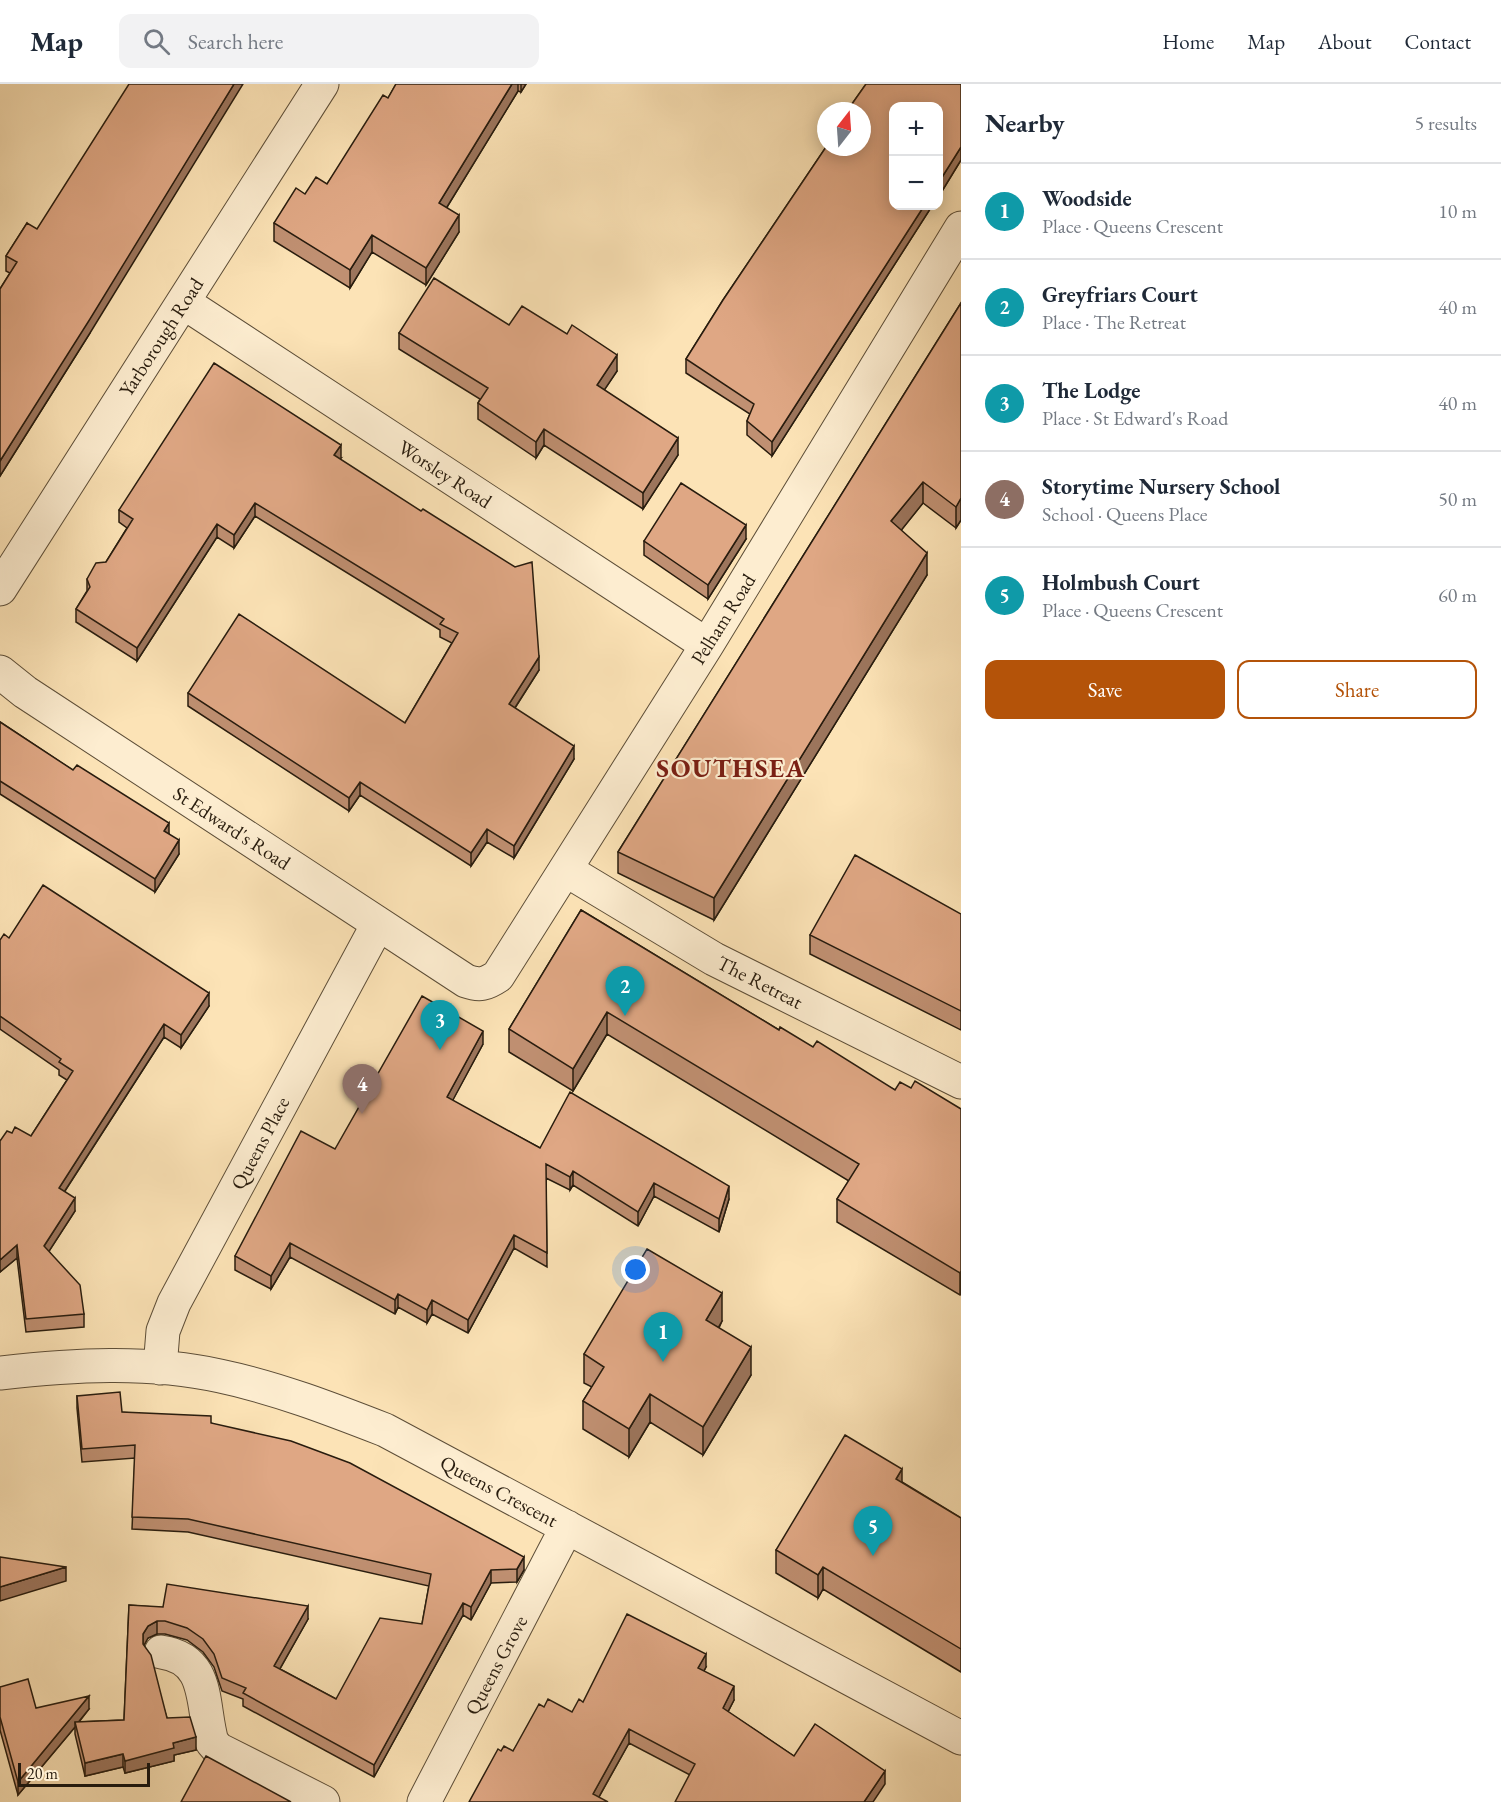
<!DOCTYPE html>
<meta charset="utf-8">
<style>
body{margin:0;font-family:"EB Garamond",serif;background:#f2f2f3;color:#1f2937}
.controls{position:absolute;right:18px;top:18px;display:grid;overflow:hidden;border-radius:12px;box-shadow:0 3px 15px #0003}
.controls button{width:54px;height:54px;display:grid;place-items:center;padding:0;border:0;border-bottom:2px solid #e0e1e3;background:#fff;color:#1f2937;font:30px sans-serif}
.compass{position:absolute;left:817px;top:18px;width:54px;height:54px;border-radius:50%;background:#fff;box-shadow:0 3px 15px #0003;rotate:17deg}
.scale{position:absolute;left:18px;bottom:15px;width:132px;box-sizing:border-box;padding-left:6px;border:3px solid #281c0e;border-top:0;font-size:16px;line-height:21px;white-space:nowrap;color:#281c0e;-webkit-text-stroke:4px #fdedd0;paint-order:stroke}
.you{position:absolute;left:636px;top:1186px;width:21px;height:21px;margin:-15px;border:4px solid #fff;border-radius:50%;background:#1a73e8;box-shadow:0 0 0 9px #1a73e833}
.badge{display:grid;place-items:center;width:39px;height:39px;border-radius:50%;background:#b45309;color:#fff;font-size:20px;font-weight:700}
.pin{position:absolute;translate:-50% -50px;filter:drop-shadow(0 2px 3px #0008)}
.pin::after{content:'';position:absolute;top:32px;width:21px;height:18px;background:inherit;clip-path:polygon(0 0,100% 0,50% 100%)}
.list{margin:0;padding:0;list-style:none}
h2{display:flex;justify-content:space-between;align-items:center;height:78px;margin:0;padding:0 24px;font-size:26px}
h2 small{font-size:20px;font-weight:400;color:#747a83}
.list li{display:grid;grid-template-columns:39px 1fr auto;gap:18px;align-items:center;box-sizing:border-box;height:96px;padding:0 24px;border-top:2px solid #e0e1e3}
.list b{display:block;font-size:22px;white-space:nowrap}
.list p{margin:0;font-size:20px;white-space:nowrap;color:#747a83}
.list em{font-size:20px;font-style:normal;color:#747a83}
.actions{display:flex;gap:12px;padding:18px 24px}
.actions a{flex:1;padding:14px 0;border:2px solid #b45309;border-radius:12px;text-align:center;font-size:21px;color:#b45309}
.actions .main{background:#b45309;color:#fff}
.icon{flex:none;width:33px;height:33px;fill:none;stroke:currentColor;stroke-width:2;stroke-linecap:round;stroke-linejoin:round}
.map{position:relative;flex:none;width:961px;height:1718px;overflow:hidden}
header{display:flex;align-items:center;gap:36px;box-sizing:border-box;height:84px;padding:0 30px;background:#fff;border-bottom:2px solid #e0e1e3}
header strong{font-size:28px}
nav{display:flex;gap:33px;margin-inline-start:auto;font-size:21px}
.search{width:420px;height:54px;background:#f2f2f3;display:flex;align-items:center;gap:15px;box-sizing:border-box;padding:0 21px;border-radius:12px;color:#747a83;font-size:22px}
main{display:flex}
aside{flex:1;background:#fff}
.map>svg:first-child{display:block}
</style>
<header>
<strong>Map</strong>
<div class="search"><svg class="icon" aria-label="search" viewBox="0 0 24 24"><circle cx="10" cy="10" r="6"/><path d="M15 15l6 6"/></svg>Search here</div>
<nav><a>Home</a><a>Map</a><a>About</a><a>Contact</a></nav>
</header>
<main>
<div class="map">
<svg width="961" height="1718" viewBox="0 0 961 1718">
<rect width="100%" height="100%" fill="#fce3b6"/>
<filter id="stains"><feTurbulence type="fractalNoise" baseFrequency=".00333" numOctaves="4"/><feColorMatrix values="0 0 0 0 .2 0 0 0 0 .09 0 0 0 0 .02 0 0 0 .5 -.17"/></filter>
<radialGradient id="worn" r=".72"><stop offset=".6" stop-color="#630" stop-opacity="0"/><stop offset="1" stop-color="#630" stop-opacity=".3"/></radialGradient>
<g fill="none" stroke-linecap="round" stroke-linejoin="round">
<g stroke="#5d4e38" stroke-width="35">
<path id="minor" d="M183 218 707 561
M0 505 322 0
M0 588 25 608 466 897C480 902 486 900 498 892L707 561 961 144
M566 786 714 875 961 998
M160 1284 163 1247 174 1219 378 840
M0 1289C71 1281 149 1276 220 1292 277 1304 331 1325 385 1346L961 1654
M161 1568C211 1575 201 1621 212 1658L218 1665 323 1718
M424 1718 567 1443"/>
</g>
<use href="#minor" stroke="#fdedd0" stroke-width="33"/>
</g>
<path fill="#c09072" stroke="#281c0e" stroke-width="1.5" d="M396 0H526L521 8 518 7 447 123 459 148 426 201 372 168 350 204 274 157V139L305 110 327 100 388 14Z
M866 0H961V76L939 112V22H894V122H932L772 372 747 351V337L750 330 686 289V275L723 216 826 63H862V27H847Z
M27 139 90 249 0 392V205L10 189 6 187V172Z
M961 219V436L956 444 923 419 901 446 927 491 714 836 618 789V768Z
M509 241 617 287 604 306 678 371 643 425 544 361 536 374 478 335V319L480 315 399 265V249Z
M341 374 340 375 539 586 515 624 574 675 514 774 487 758 471 782 360 711 349 727 188 622V609L405 639 452 559 440 553V546L255 432 234 464 217 453 137 577 76 538V525L87 507V495L106 478 127 444 119 438V426Z
M746 455 708 515 644 471V457Z
M0 638 169 750 179 770 155 808 0 710Z
M581 826 779 946 895 1006 911 1004 961 1025V1209L960 1211 837 1138V1115L849 1097 607 950 573 1007 509 968V945Z
M961 830V946L810 870V851Z
M9 854 209 922 181 964 164 953 65 1107 75 1127 49 1167 84 1230V1243L26 1248 17 1174 0 1188V1057L12 1049 31 1052 67 996 59 991V986L0 945V856Z
M483 960 452 1017 540 1064 729 1115 719 1148 654 1112 638 1142 573 1101 570 1106 546 1094 547 1183 514 1164 468 1249 432 1230 427 1239 398 1223 395 1230 290 1173 271 1205 235 1186V1172L335 1065Z
M722 1237 719 1244 751 1291 703 1371 650 1338 629 1373 583 1345V1317L592 1303 584 1299V1270Z
M77 1312 122 1328 211 1339 524 1486 517 1498 491 1499 471 1536 463 1531 374 1693 243 1622V1615L222 1607 214 1583 203 1568 187 1556 165 1550H157L148 1554 144 1561 167 1634 196 1666 174 1671V1677L125 1689 123 1683 85 1692 75 1650V1643L18 1711 0 1646V1603L36 1624 89 1625 79 1638 124 1636 129 1521 308 1535 280 1585 336 1615 422 1540 429 1502 188 1448 132 1445 135 1374 82 1378 77 1324Z
M902 1398 961 1434V1588L823 1505 818 1514 776 1489V1466Z
M706 1583 704 1587 734 1616 728 1628 794 1672 885 1700 690 1691 629 1659 599 1713 501 1667H513L544 1623 572 1628 583 1618Z"/>
<path fill="#9c755c" stroke="#281c0e" stroke-width="1.5" d="M234 0H243L90 249 0 392V377Z
M512 0H518V7L439 136V119Z
M521 0H526L521 8Z
M961 63V76L939 112V98Z
M924 122H932L772 372V358Z
M459 131V148L426 201V184Z
M372 151V168L350 204V186Z
M617 271V287L597 317V301Z
M544 345V361L536 374V358Z
M678 354V371L643 425V409Z
M341 361V374L334 384V371Z
M923 398V419L891 459V437Z
M961 414V436L956 444V423Z
M255 419V432L234 464V451Z
M217 440V453L137 577V564Z
M746 441V455L708 515V501Z
M927 469V491L714 836V814Z
M539 573V586L509 633V620Z
M574 662V675L514 774V762Z
M360 698V711L349 727V714Z
M169 739V753L164 747Z
M487 745V758L471 782V769Z
M179 756V770L155 808V795Z
M209 909V922L181 964V951Z
M607 928V950L573 1007V985Z
M164 940V953L59 1116V1104Z
M483 947V960L447 1027V1013Z
M573 1087V1101L570 1106V1093Z
M654 1099V1112L638 1142V1128Z
M729 1102V1115L719 1148V1135Z
M75 1114V1127L44 1175V1162Z
M514 1151V1164L468 1249V1236Z
M290 1159V1173L271 1205V1192Z
M17 1161V1174L0 1188V1176Z
M961 1187V1209L960 1211V1189Z
M722 1209V1237L706 1265V1236Z
M398 1210V1223L395 1230V1216Z
M432 1216V1230L427 1239V1226Z
M751 1263V1291L703 1371V1343Z
M650 1310V1338L629 1373V1345Z
M902 1385V1408L896 1395Z
M524 1473V1486L517 1498V1485Z
M66 1483V1497L0 1517V1503Z
M823 1483V1505L818 1514V1491Z
M491 1486V1499L471 1536V1523Z
M463 1519V1531L374 1693V1681Z
M308 1522V1535L274 1595V1582Z
M157 1537V1550L148 1554 143 1563V1550L148 1542Z
M706 1570V1583L698 1597V1584Z
M734 1602V1616L723 1637V1624Z
M89 1612V1625L76 1641 75 1638V1643L18 1711V1698Z
M629 1645V1659L596 1718 593 1710Z
M196 1653V1666L174 1671V1677L125 1689V1677L173 1659Z
M123 1670V1683L85 1692V1679Z
M885 1687V1700L873 1718H864Z"/>
<path fill="#dfa784" stroke="#281c0e" stroke-width="1.5" d="M129 0H234L90 235 0 377V205L17 178 6 172 27 139 37 145Z
M396 0H512L439 119 459 131 426 184 372 151 350 186 274 139 296 104 305 110 316 93 327 100 383 11 388 14Z
M866 0H961V63L939 98V22H894V122H924L772 358 747 337 754 320 686 275 723 216 826 63H862V27H847Z
M434 194 509 241 522 222 567 250 572 241 617 271 597 301 678 354 643 409 544 345 536 358 478 319 488 304 399 249Z
M961 219V414L956 423 923 398 891 437 927 469 714 814 618 768Z
M214 279 341 361 334 371 421 427 423 425 515 483 532 478 539 573 509 620 574 662 514 762 487 745 471 769 360 698 349 714 188 609 239 530 405 639 458 549 440 540 444 535 255 419 234 451 217 440 137 564 76 525 90 503 87 495 96 479 106 478 133 435 119 426Z
M681 399 746 441 708 501 644 457Z
M0 638 73 686 77 681 169 739 164 747 179 756 155 795 0 697Z
M855 771 961 830V927L810 851Z
M43 801 209 909 181 951 164 940 59 1104 75 1114 44 1162 80 1201 84 1230 26 1235 17 1161 0 1176V1057L7 1047 12 1049 15 1043 31 1052 73 987 59 978 61 975 0 932V856L4 850 9 854Z
M581 826 779 946 780 943 813 963 817 957 895 1006 900 998 911 1004 915 997 961 1025V1187L960 1189 837 1115 859 1080 607 928 573 985 509 945Z
M422 912 483 947 447 1013 540 1064 570 1008 729 1102 719 1135 654 1099 638 1128 573 1087 570 1093 546 1080 547 1169 514 1151 468 1236 432 1216 427 1226 398 1210 395 1216 290 1159 271 1192 235 1172 301 1047 335 1065Z
M647 1165 722 1209 706 1236 751 1263 703 1343 650 1310 629 1345 583 1317 604 1283 584 1270Z
M120 1308 122 1328 211 1332V1339L291 1357 350 1379 524 1473 517 1485 491 1486 471 1523 463 1519 374 1681 243 1609 246 1604 222 1594 214 1570 203 1555 187 1544 165 1537H157L148 1542 143 1550V1560L151 1571 167 1634 190 1633 196 1653 173 1659 174 1664 125 1677 123 1670 85 1679 75 1638 124 1636 129 1521 163 1523 167 1500 308 1522 274 1582 336 1615 380 1534 422 1540 431 1490 188 1435 132 1433 135 1361 82 1365 77 1312Z
M845 1351 902 1385 896 1395 961 1434V1565L823 1483 818 1491 776 1466Z
M0 1473 66 1483 0 1503Z
M627 1530 706 1570 698 1584 734 1602 723 1624 794 1672 815 1640 885 1687 864 1718H675L695 1680 629 1645 593 1710 608 1718H469L498 1665 501 1667 504 1662 513 1667 539 1620 544 1623 548 1615 572 1628 579 1615 583 1618Z
M28 1595 36 1624 89 1612 18 1698 0 1633V1603Z
M206 1672 291 1718H181Z"/>
<g text-anchor="middle" stroke-width="4.5" stroke-linejoin="round" paint-order="stroke">
<g font-size="20" fill="#281c0e" stroke="#fdedd0">
<text transform="translate(161 253) rotate(-57)" y="7">Yarborough Road</text>
<text transform="translate(445 390) rotate(33)" y="7">Worsley Road</text>
<text transform="translate(723 535) rotate(-58)" y="7">Pelham Road</text>
<text transform="translate(232 744) rotate(33)" y="7">St Edward's Road</text>
<text transform="translate(760 898) rotate(27)" y="7">The Retreat</text>
<text transform="translate(260 1059) rotate(-62)" y="7">Queens Place</text>
<text transform="translate(499 1407) rotate(28)" y="7">Queens Crescent</text>
<text transform="translate(496 1581) rotate(-62)" y="7">Queens Grove</text>
</g>
<g font-size="26" font-weight="bold" letter-spacing="1.5" fill="#7a1f14" stroke="#fdedd0">
<text x="731" y="693">SOUTHSEA</text>
</g>
</g>
<rect width="100%" height="100%" filter="url(#stains)"/>
<rect width="100%" height="100%" fill="url(#worn)"/>
</svg>
<div class="controls">
<button>+</button>
<button>−</button>
</div>
<svg class="compass" viewBox="-18 -18 36 36"><path d="M0-13l5 13h-10z" fill="#e53935"/><path d="M0 13l5-13h-10z" fill="#747a83"/></svg>
<div class="scale">20 m</div>
<div class="you"></div>
<div class="pin badge" style="left:663px;top:1278px;background:#0f9aa8">1</div>
<div class="pin badge" style="left:625px;top:932px;background:#0f9aa8">2</div>
<div class="pin badge" style="left:440px;top:966px;background:#0f9aa8">3</div>
<div class="pin badge" style="left:362px;top:1030px;background:#8d6e63">4</div>
<div class="pin badge" style="left:873px;top:1472px;background:#0f9aa8">5</div>
</div>
<aside>
<h2>Nearby<small>5 results</small></h2>
<ul class="list">
<li><span class="badge" style="background:#0f9aa8">1</span><div><b>Woodside</b><p>Place · Queens Crescent</p></div><em>10 m</em></li>
<li><span class="badge" style="background:#0f9aa8">2</span><div><b>Greyfriars Court</b><p>Place · The Retreat</p></div><em>40 m</em></li>
<li><span class="badge" style="background:#0f9aa8">3</span><div><b>The Lodge</b><p>Place · St Edward's Road</p></div><em>40 m</em></li>
<li><span class="badge" style="background:#8d6e63">4</span><div><b>Storytime Nursery School</b><p>School · Queens Place</p></div><em>50 m</em></li>
<li><span class="badge" style="background:#0f9aa8">5</span><div><b>Holmbush Court</b><p>Place · Queens Crescent</p></div><em>60 m</em></li>
</ul>
<div class="actions"><a class="main">Save</a><a>Share</a></div>
</aside>
</main>
